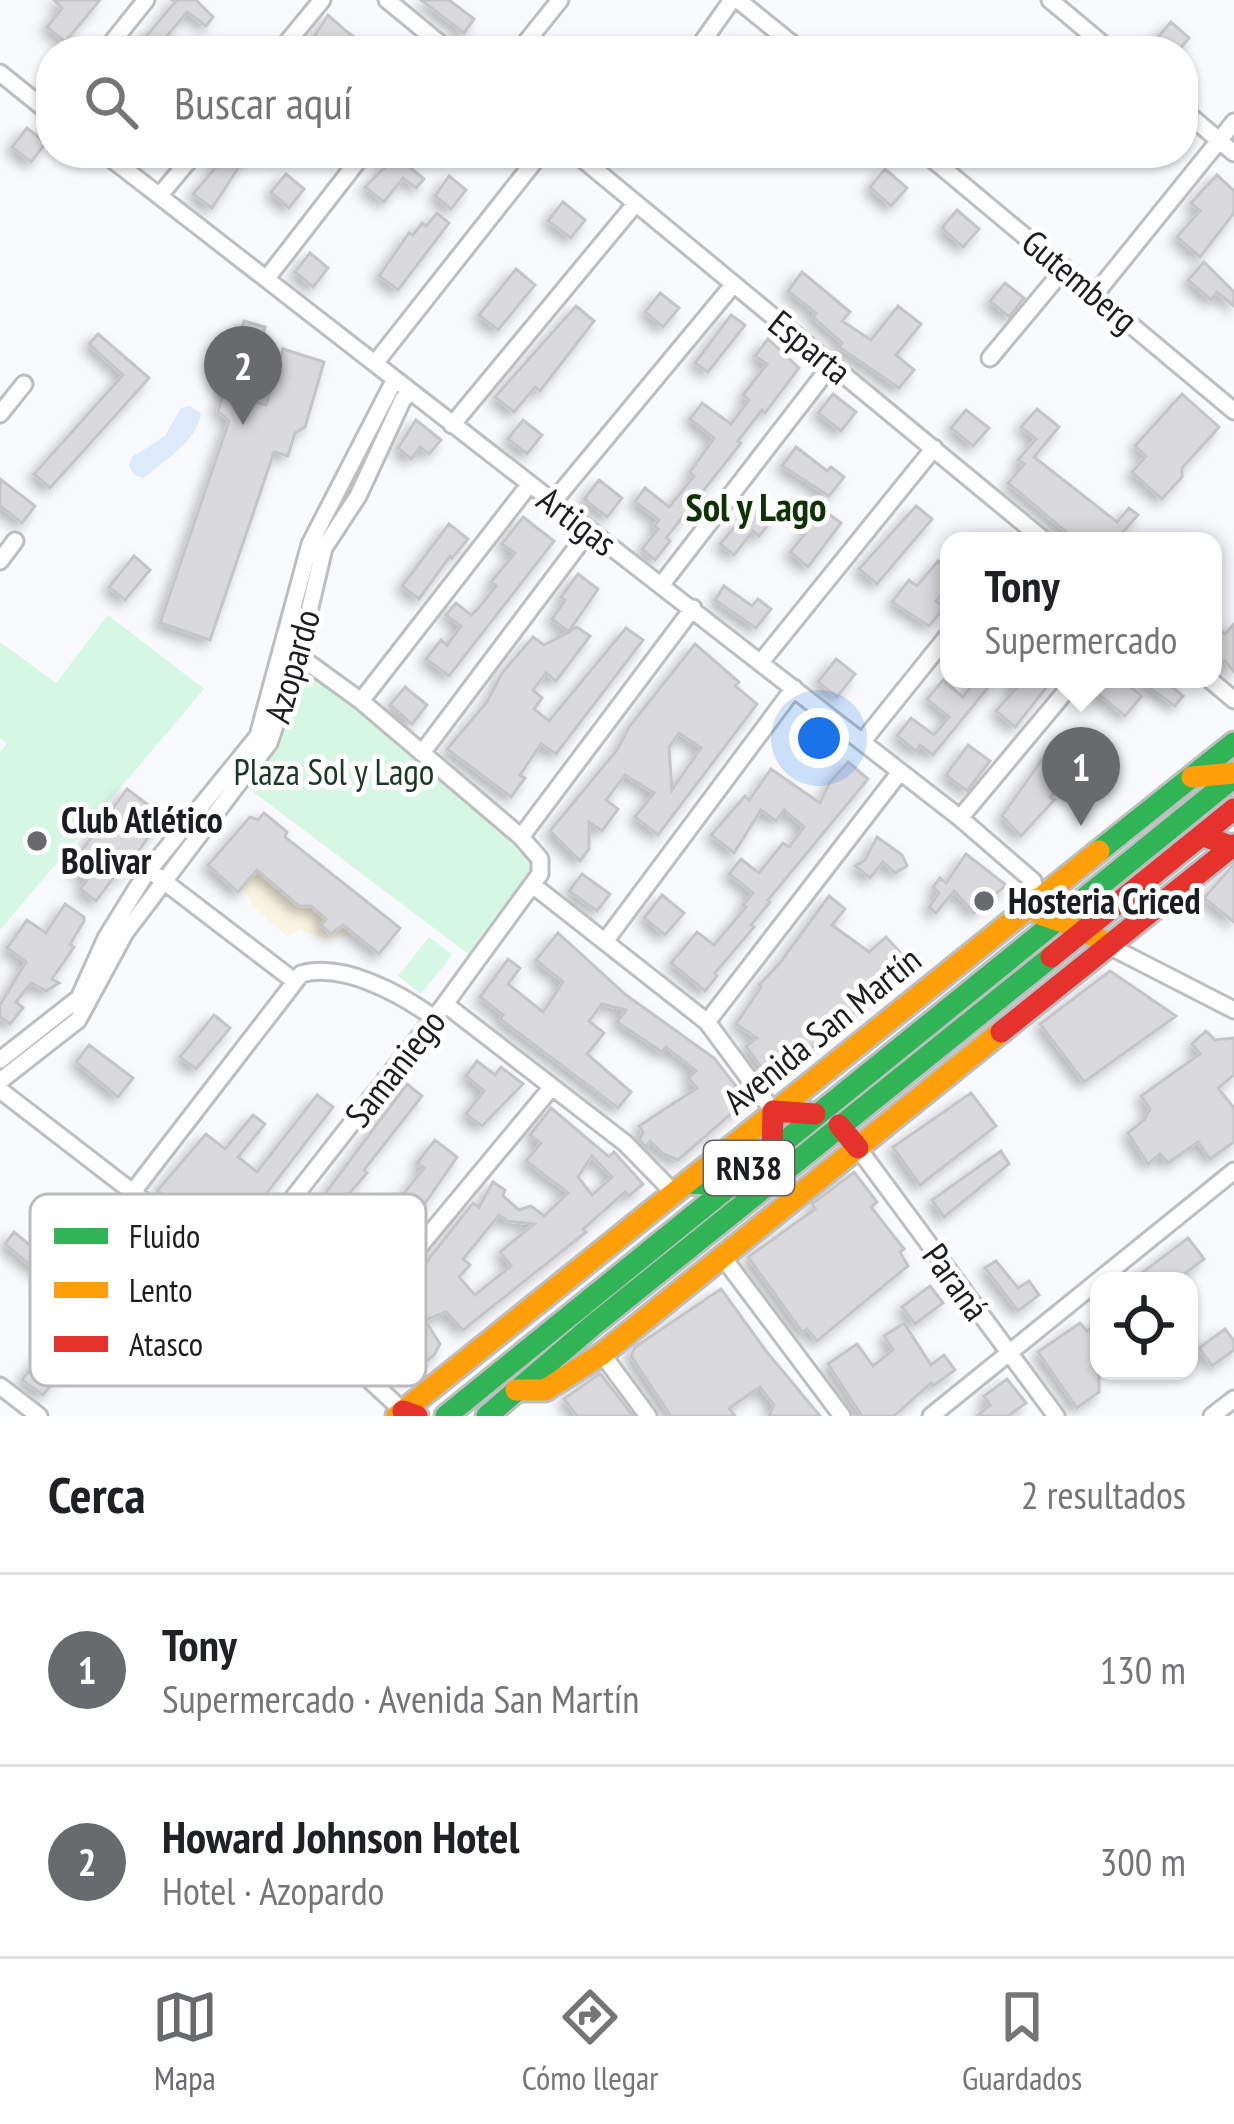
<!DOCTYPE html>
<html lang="es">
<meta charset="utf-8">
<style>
body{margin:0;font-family:"PT Sans Narrow",sans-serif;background:#f2f2f2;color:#202124}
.controls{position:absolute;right:36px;bottom:36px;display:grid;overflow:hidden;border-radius:24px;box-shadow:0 3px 9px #0004}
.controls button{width:108px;height:108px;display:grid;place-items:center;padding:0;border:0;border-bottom:3px solid #e0e0e0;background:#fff;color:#202124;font:60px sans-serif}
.you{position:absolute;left:819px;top:738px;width:42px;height:42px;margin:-30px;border:9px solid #fff;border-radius:50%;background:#1a73e8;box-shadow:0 0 0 18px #1a73e833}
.badge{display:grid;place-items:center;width:78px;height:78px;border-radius:50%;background:#696a6e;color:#fff;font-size:39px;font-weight:700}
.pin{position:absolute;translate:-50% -99px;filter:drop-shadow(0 3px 6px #0008)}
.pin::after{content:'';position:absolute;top:63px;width:42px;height:36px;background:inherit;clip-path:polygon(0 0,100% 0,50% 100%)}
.popup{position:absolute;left:940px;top:532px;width:282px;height:156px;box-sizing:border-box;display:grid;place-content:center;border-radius:24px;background:#fff;filter:drop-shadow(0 3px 9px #0005);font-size:39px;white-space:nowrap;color:#757577}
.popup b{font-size:45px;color:#202124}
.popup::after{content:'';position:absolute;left:50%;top:100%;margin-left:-24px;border:24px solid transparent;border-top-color:#fff}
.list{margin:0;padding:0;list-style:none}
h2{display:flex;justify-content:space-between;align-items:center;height:156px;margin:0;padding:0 48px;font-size:51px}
h2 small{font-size:39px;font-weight:400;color:#757577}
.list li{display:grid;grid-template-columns:78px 1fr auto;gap:36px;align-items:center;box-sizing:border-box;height:192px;padding:0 48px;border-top:3px solid #e0e0e0}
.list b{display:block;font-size:45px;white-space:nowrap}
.list p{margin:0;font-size:39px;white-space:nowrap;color:#757577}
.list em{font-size:39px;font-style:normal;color:#757577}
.icon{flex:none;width:66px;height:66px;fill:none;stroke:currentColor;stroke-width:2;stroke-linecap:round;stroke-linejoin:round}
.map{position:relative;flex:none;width:1234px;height:1416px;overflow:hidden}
.search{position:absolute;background:#fff;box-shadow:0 3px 9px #0004;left:36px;right:36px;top:36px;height:132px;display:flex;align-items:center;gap:30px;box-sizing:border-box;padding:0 42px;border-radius:48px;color:#757577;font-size:45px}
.sheet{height:540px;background:#fff}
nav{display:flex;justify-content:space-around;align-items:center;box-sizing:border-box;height:168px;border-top:3px solid #e0e0e0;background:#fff;font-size:33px;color:#757577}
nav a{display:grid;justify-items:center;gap:6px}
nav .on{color:#696a6e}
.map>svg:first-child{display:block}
</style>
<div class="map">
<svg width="1234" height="1416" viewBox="0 0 1234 1416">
<defs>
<filter id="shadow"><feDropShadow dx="-5.5" dy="5.5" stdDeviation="6" flood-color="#0004"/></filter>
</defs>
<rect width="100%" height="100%" fill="#f9fafd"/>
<path fill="#d6f7e4" d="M108 615 204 689 0 930V753L7 743 0 738V642L56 683Z
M300 675C341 677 492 822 531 856L534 871 471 956 248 788 277 740Z
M429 937 452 955 421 994 398 976Z"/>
<path fill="#faf4e2" d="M266 861 267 878 299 906H311L326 919 321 926 331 933 343 925 355 934 325 939 300 930 287 936 251 905V900L241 889Z"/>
<path fill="#dceafc" d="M190 406 201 413C198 441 164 460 144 478L134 475 129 466 132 457 165 436 181 408Z"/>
<path fill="#dadadd" stroke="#c5c5c8" stroke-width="3" fill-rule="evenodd" filter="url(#shadow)" d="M54 0H100L65 42 47 27 62 8Z
M172 0H196L213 17 206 26 187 12 162 42 173 51H134L175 2Z
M421 0H449L474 19 464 33Z
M328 15 346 31 373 51H305Z
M1171 22 1189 38 1178 51H1160L1152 44Z
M27 128 46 143 31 162 12 147Z
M228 153H248L212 208 193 194Z
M399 153H418L408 166 424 179 416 188 403 178 384 202 365 187Z
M885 169 907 188 891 206 870 187Z
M286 174 304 189 289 208 271 192Z
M1217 175 1234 191V213L1200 257 1177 237 1200 211 1191 203Z
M449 176 466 190 451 209 435 196Z
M563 202 585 220 571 238 548 221Z
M957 210 979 229 963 247 942 228Z
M437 213 449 223 398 290 379 276 409 233 413 235 422 223 426 226Z
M310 253 328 268 313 287 295 272Z
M1204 262 1234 292V306L1217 292 1211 300 1188 280Z
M516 269 535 285 498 330 479 315Z
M802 272 850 312 842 321 871 340 898 306 921 324 896 355 914 370 899 388 839 347 842 343 813 317 816 313 788 291Z
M1005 283 1024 298 1009 317 990 301Z
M660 293 679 308 663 327 645 312Z
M576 306 594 321 540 391 535 387 514 412 495 397Z
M731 315 745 325 708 372 695 363Z
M244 321 265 327 244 399 266 405 283 349 324 362 305 427 295 433 288 456 274 452 210 640 160 623 229 421 218 411Z
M98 334 149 378 50 488 34 474 123 375 89 344Z
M768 339 799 368 765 413 762 410 738 441 741 443 666 538 670 541 655 560 642 549 658 529 654 526 659 520 635 502 645 488 669 507 694 476 690 472 714 438 690 419 702 403 731 424 749 400 743 395 767 364 755 356Z
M833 394 856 412 841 431 818 413Z
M1182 394 1219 427 1182 468V477L1162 499 1132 472 1146 456 1135 446Z
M1037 409 1059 427 1034 457 1117 522 1129 508 1138 515 1115 541H1077L1008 483 1024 464 1018 460 1036 439 1021 427Z
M966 410 989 428 973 446 951 428Z
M416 420 441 440 429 454 420 447 411 459 398 448Z
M523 420 542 435 527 454 508 439Z
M796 447 827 471 831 467 844 477 829 496 782 466Z
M0 479 35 506 22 523 0 506Z
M599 480 622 498 607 517 584 499Z
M756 502 774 517 759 536 753 531 734 555 720 544Z
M818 506 841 523 808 567 790 552 809 529 803 525Z
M916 506 932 519 877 584 859 569Z
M523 517 554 541 449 676 426 659 441 640 447 645 461 626 446 615 456 603 471 615 478 609 496 586 491 582 515 553 502 544Z
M449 524 468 539 452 558 450 556 419 599 402 586Z
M134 556 150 570 125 600 109 587Z
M938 561 949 570V586L936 601 944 608 929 626 892 602 909 580 917 586Z
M578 574 598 589 569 631 577 627 590 636 556 681 546 673 533 690 542 698 534 709 549 721 626 628 643 640 556 754 541 744 520 775 525 778 511 797 447 749 487 702 502 673 533 637 544 645 569 632 552 619 565 600 561 597Z
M724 586 752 606 758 599 771 609 756 628 715 600Z
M1213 624 1225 634 1234 624V672L1225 661 1221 665 1213 658Z
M695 644 739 682 735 686 757 704 658 835 635 817 654 793 625 775 606 800 618 809 602 831 589 822V849L580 861 550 831 617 750 629 727ZM679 733 701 748 672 790 669 748Z
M836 659 855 674 837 697 818 682Z
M977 679H995L933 755 920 745 916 751 897 736 911 718 934 735 949 717 927 699 943 680 963 697Z
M1009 679H1053L1015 727 996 711 1018 686Z
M1107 679H1121L1142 696 1125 716 1096 692Z
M1137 679H1178L1172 687 1183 696 1175 706Z
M405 687 427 705 412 724 390 705Z
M1088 735 1105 752 1050 797 1054 800 1021 836 1002 816 1051 747 1065 758Z
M968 745 990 761 967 791 946 775Z
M848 762 868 779 768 900 770 902 751 925 754 927 715 973 717 976 705 991 671 963 697 932 714 945 746 907 743 905 753 893 729 874 741 859 759 873 783 843 789 847 804 827 784 810 776 821 761 810 734 853 711 835 745 796 749 800 771 769 820 803 830 782Z
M127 789 163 816 121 876 117 873 96 901 80 889 88 879 71 865Z
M264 813 287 832 285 837 400 928 379 954 343 925 331 934 321 925 326 919 311 906H299L257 870 238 892 208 865 250 817 258 820Z
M877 837 902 855 907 866 895 873 883 862 870 878 855 866 865 860Z
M966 854 1006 885 974 913 954 891 936 913 929 907 939 893 933 887 940 878 946 883Z
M1234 864V922L1204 898Z
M582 874 610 894 597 911 569 891Z
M662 895 684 913 665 935 644 918Z
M829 896 845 909 832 925 869 952 886 937 912 965 771 1081 746 1046 757 1038 736 1024 761 987 759 985 779 964Z
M65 904 84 917V921L70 944 74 947 52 979 59 983 46 991 31 983 16 1002 23 1008 10 1024 0 1017V1005L26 962 7 948 27 920 46 933Z
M558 933 626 995 714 1058 747 1100 678 1160 663 1154 650 1141 646 1147 639 1140 643 1132 639 1126 697 1088 688 1078 696 1071 666 1047 662 1052 617 1022 626 1010 602 1004 589 1021 604 1033 587 1054 631 1092 618 1108 500 1019 503 1015 480 997 508 959 520 968 508 984 543 1012 563 982 536 960Z
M1110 971 1176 1016 1084 1082 1040 1024Z
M214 1015 230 1028 196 1069 180 1057Z
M1206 1031 1215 1040 1234 1038V1075L1218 1088 1234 1108V1142L1210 1159 1198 1142 1168 1163 1160 1154 1148 1164 1128 1133 1144 1120 1150 1109 1141 1096 1200 1054 1192 1044Z
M89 1045 133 1078 118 1097 76 1062Z
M477 1061 495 1075 501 1067 523 1084 482 1126 466 1114 484 1091 466 1076Z
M407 1084 422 1096 364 1170 367 1173 326 1220 330 1223 301 1263 330 1287 424 1168 417 1163 435 1140 457 1157 421 1209 404 1229 401 1227 334 1314 289 1283 295 1277 274 1262Z
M971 1093 996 1126 920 1185 893 1147Z
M317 1095 333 1107 233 1237 157 1191 206 1134 225 1149 253 1115 265 1124 238 1157 257 1172Z
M551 1108 609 1157 614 1152 643 1184 629 1196 625 1192 583 1229 586 1232 463 1330 446 1312 425 1320 440 1344 434 1355 405 1379 369 1338 406 1306 400 1301 418 1277 416 1275 473 1203 479 1207 493 1182 505 1190 503 1196 519 1210 531 1206 544 1216 568 1193 526 1161 541 1143 530 1135ZM592 1156 612 1177 592 1195 578 1177ZM499 1215 507 1221 534 1224 500 1252 511 1266 475 1295 459 1277 470 1265 463 1259Z
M1001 1151 1009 1164 944 1217 932 1200Z
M854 1172 877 1202 871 1207 904 1249 900 1252 908 1266 817 1341 807 1329 802 1332 748 1257 815 1209 812 1204Z
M85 1204 109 1223 115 1215 127 1225 112 1243 93 1228 89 1233 72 1220Z
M14 1232 78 1285 68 1297 5 1244Z
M1188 1238 1204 1259 1175 1281H1131Z
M996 1261 1018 1288 1029 1281 1039 1295 1018 1311 985 1268Z
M930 1286 943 1303 915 1324 902 1307Z
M721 1289 766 1351 820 1416H769L774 1405 760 1387 729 1408 735 1416H671L631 1356 635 1347Z
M1099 1322V1392L1077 1408 1038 1352 1080 1323 1087 1331Z
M904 1323 931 1365 944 1355 955 1370 933 1386 931 1383 894 1416H862L828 1364 857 1344 873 1366 893 1350 884 1336Z
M1225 1329 1234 1341V1350L1212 1366 1199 1348Z
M45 1350 66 1366 43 1395 22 1380Z
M600 1373 633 1416H577L564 1399Z
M1007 1379 1026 1403 1008 1416H977L990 1405 984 1396Z"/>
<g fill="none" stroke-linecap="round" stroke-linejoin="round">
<g stroke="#bcbec0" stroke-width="21">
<path id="street" d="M387 0 449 51
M738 0 801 51
M1050 0 1111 51
M105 51 146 0
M280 51 322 0
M519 51 560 0
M696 51 732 0
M0 73 51 114
M1183 110 1234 153
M104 153 960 818 1033 881 1037 899
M575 153 1045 541
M925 153 1234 411
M160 195 195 153
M267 278 364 153
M1096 293 1234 122
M990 358 1065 268
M376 362 541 153
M0 414 24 384
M452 425 636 203
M552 503 733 285
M0 561 15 541
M662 584 832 364
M761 662 934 448
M1209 679 1234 700
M361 701 529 485
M863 741 949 634
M422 753 589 531
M960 818 1076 679
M521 837 693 608
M157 876 293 980
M534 886 707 1022 773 1111
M606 940 794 688
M1109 946 1234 1010
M445 1004 625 1143 674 1193
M707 1022 900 772
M0 1060 79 998 106 938 145 875 258 736 310 544 395 379
M0 1081 78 1020 125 933 269 743 298 658 324 548 358 496 403 399 411 392
M0 1090 335 1348 403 1411
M858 1148 1056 1416
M132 1193 301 974C343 962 401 994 434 1018
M722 1256 842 1416
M236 1271 445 1004 540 874V859L521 837 361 701 310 664 283 654
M335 1348 551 1088
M602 1354 648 1416
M0 1386 39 1416
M931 1416 1234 1171
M1212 1416 1234 1399"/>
</g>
<g stroke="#bcbec0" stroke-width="27">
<path id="fast" d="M1099 851 1234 743
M687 1183 728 1185
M446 1416 1234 777
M487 1416 592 1326 1051 957"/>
</g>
<g stroke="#bcbec0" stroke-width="27">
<path id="slow" d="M1192 777 1234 773
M1037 899 1040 914 1083 929 1109 946
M516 1390H545L602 1354 1001 1032
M397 1416 1099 851"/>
</g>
<g stroke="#bcbec0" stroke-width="27">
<path id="jam" d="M1202 835 1232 847
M1051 957 1234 809
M1001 1032 1234 845
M839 1125 858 1148
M772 1149 773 1111 815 1114
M403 1411 417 1416"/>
</g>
<use href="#street" stroke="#fefeff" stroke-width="15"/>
<use href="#fast" stroke="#30b455" stroke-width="21"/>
<use href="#slow" stroke="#ff9f0a" stroke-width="21"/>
<use href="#jam" stroke="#e5322d" stroke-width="21"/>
</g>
<g fill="#696a6e" stroke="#fff" stroke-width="4.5">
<circle cx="37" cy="841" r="12"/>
<circle cx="984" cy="901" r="12"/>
</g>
<g text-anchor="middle" stroke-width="10" stroke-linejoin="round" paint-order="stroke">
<rect fill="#fff" stroke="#606164" stroke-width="3" x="704" y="1141" width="90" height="54" rx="9"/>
<g font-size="33" font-weight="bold" fill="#1c1d21">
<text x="749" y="1180">RN38</text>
</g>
<g font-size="36" fill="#1c1d21" stroke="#fff">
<text transform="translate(1080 281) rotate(40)" y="13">Gutemberg</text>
<text transform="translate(810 347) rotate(39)" y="13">Esparta</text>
<text transform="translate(577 521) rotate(37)" y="13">Artigas</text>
<text transform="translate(292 666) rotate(-74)" y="13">Azopardo</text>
<text transform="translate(822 1030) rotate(-39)" y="13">Avenida San Martín</text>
<text transform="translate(395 1068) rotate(-52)" y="13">Samaniego</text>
<text transform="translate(956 1282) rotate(54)" y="13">Paraná</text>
</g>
<g font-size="36" fill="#183927" stroke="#fff">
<text x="334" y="785">Plaza Sol y Lago</text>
</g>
<g font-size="36" font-weight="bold" fill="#1c1d21" stroke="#fff" text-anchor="start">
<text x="61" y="833">Club Atlético<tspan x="61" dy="41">Bolivar</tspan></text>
<text x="1008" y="914">Hosteria Criced</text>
</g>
<g font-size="39" font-weight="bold" fill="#0f3206" stroke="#fff">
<text x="756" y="521">Sol y Lago</text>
</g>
</g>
<rect x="30" y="1194" width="396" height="192" rx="18" fill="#fff" stroke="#bbbbbc" stroke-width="3"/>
<rect x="54" y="1228" width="54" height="16" fill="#30b455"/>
<rect x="54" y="1282" width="54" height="16" fill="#ff9f0a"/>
<rect x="54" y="1336" width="54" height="16" fill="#e5322d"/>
<g font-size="33" fill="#1c1d21">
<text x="129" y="1248">Fluido</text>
<text x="129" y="1302">Lento</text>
<text x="129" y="1356">Atasco</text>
</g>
</svg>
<div class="controls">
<button><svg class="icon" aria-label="locate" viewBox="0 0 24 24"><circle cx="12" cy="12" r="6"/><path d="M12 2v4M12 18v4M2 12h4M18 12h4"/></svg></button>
</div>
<div class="you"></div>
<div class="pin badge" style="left:1081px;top:826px">1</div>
<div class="popup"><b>Tony</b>Supermercado</div>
<div class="pin badge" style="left:243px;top:425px">2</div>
<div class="search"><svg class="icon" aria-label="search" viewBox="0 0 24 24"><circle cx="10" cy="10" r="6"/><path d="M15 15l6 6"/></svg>Buscar aquí</div>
</div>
<section class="sheet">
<h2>Cerca<small>2 resultados</small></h2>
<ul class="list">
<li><span class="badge">1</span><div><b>Tony</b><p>Supermercado · Avenida San Martín</p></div><em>130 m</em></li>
<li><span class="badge">2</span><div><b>Howard Johnson Hotel</b><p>Hotel · Azopardo</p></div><em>300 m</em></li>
</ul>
</section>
<nav>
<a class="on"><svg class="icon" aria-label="map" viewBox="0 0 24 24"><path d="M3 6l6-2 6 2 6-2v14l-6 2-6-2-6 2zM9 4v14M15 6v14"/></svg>Mapa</a>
<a><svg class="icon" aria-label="directions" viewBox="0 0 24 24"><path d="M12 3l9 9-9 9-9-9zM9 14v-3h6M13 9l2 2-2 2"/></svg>Cómo llegar</a>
<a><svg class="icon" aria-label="saved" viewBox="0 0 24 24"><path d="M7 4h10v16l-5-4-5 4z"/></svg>Guardados</a>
</nav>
